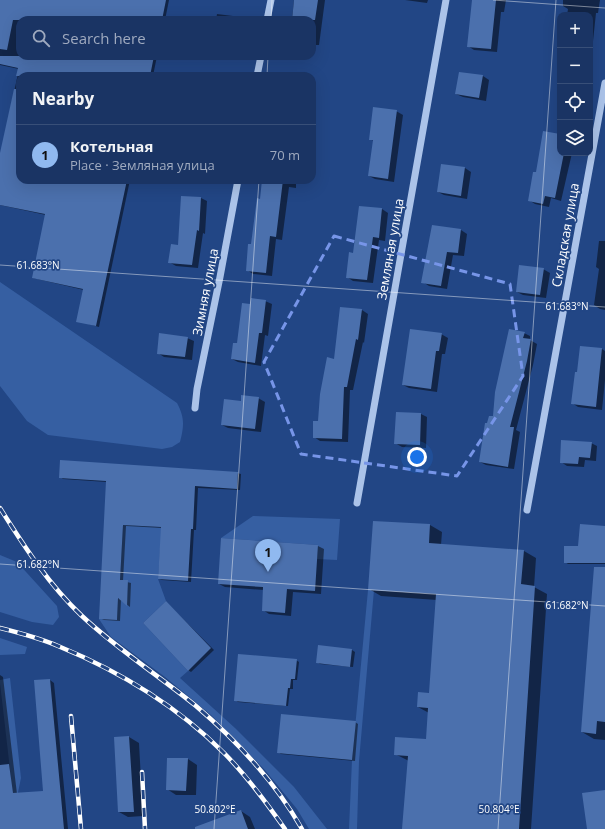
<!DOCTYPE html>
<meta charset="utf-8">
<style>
body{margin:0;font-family:"Open Sans",sans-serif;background:#273f6d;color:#f1f3f6}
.controls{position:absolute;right:12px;top:12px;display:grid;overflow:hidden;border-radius:8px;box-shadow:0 4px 16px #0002}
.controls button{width:36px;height:36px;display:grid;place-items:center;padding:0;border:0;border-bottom:1px solid #384f78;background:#1a3464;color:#f1f3f6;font:20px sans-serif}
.you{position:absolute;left:417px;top:457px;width:14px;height:14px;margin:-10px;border:3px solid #fff;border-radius:50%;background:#1a73e8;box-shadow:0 0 0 6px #1a73e833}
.badge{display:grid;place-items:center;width:26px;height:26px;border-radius:50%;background:#90b9f0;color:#111;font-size:13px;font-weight:700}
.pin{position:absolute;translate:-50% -33px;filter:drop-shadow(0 1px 2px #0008)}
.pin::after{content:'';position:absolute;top:21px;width:14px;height:12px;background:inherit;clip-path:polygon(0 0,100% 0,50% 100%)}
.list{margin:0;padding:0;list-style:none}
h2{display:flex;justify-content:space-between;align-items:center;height:52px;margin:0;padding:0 16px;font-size:17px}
h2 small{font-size:13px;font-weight:400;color:#9faabf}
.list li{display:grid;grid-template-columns:26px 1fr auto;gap:12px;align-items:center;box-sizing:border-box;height:60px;padding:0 16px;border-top:1px solid #384f78}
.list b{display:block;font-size:15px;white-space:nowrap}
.list p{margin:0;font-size:13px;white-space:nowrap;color:#9faabf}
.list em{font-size:13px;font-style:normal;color:#9faabf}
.icon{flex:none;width:22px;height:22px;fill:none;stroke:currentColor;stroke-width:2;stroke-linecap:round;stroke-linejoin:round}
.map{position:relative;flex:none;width:605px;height:829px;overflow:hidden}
.search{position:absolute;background:#1a3464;box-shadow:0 4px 16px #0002;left:16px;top:16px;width:300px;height:44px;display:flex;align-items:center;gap:10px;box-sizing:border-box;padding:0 14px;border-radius:12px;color:#9faabf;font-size:15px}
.panel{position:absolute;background:#1a3464;box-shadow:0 4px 16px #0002;left:16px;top:72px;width:300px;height:112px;border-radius:12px}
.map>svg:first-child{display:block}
</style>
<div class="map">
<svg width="605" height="829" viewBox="0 0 605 829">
<rect width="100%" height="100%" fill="#224685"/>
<path fill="#365fa2" d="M0 282 177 403C185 418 184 426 180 442L172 447 162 449 48 435 27 421 0 386Z
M253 516 340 519 337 560 317 559 318 545 221 538Z
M123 525 171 528 160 549 158 579 166 601 143 623 188 671 180 678 235 728 294 787 327 829H309L297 809 264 769 211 715 165 677 111 637 99 619 117 620 118 599H127L128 580H120Z
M0 555 17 562 57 606 59 617 53 625 32 622 0 612Z
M368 590H374L359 761 357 829H349L352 760Z
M0 638 27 647 25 654 0 655Z
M10 678 21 778 16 802H9L11 778 0 683V680Z"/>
<path fill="#0007" d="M0 0H169L165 20H20V56H157L153 76H20V180H130L99 327 78 321 84 290 33 278 46 215 0 205V157L19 69 0 65Z
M294 0H325L319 45H312V20H292Z
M405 0H428L427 3Z
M473 0H506L504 12H501L497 52 474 50 468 46Z
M563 0H600L598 13H596L591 60 590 15H567L568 9 563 6Z
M217 14 233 16 239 20H216Z
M483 76 489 80 486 101 463 97 456 94Z
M396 111 403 115 394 182 375 179 369 176 374 141 370 139Z
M560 135V153H572L561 201 551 198 549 207 535 204 529 200 537 174Z
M442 165 465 168 471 172 467 199 444 195 438 192Z
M263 180H296V188L289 187 282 240 276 239 272 276 253 274 247 270 261 200Z
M201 198 207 201 205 234 203 233 198 268 176 266 169 262 179 246Z
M382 209 388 213 385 241 379 240 373 283 353 281 347 277 354 254Z
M433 226 461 230 467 234 464 256 453 255 447 289 429 286 423 282Z
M599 241H605V310L600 309 594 305 599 269 596 267Z
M543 269 550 273 546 298 523 295 517 292Z
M265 301 272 304 268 336 265 335 261 366 238 362 232 359 251 305Z
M362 310 368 314 364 343 363 342 353 390H350L348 442 320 441 314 437 319 422 335 360Z
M524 333 530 336V340L537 344 533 365 516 430 520 432 514 469 486 465 480 462 488 424 494 417Z
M441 334 448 338 445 354H442L437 392 409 388 403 385Z
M187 338 194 341 192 360 164 357 158 353Z
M602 349 605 351V380L602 410 578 407 572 403 578 373Z
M258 398 265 402 261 432 228 428 222 425 241 402Z
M397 413 421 414 427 417 426 448 402 447 395 443Z
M591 443 597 446 596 461 585 460 584 467 567 466 561 462Z
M237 473 241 474 240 490 198 488 196 530H194L191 582 162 580 159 579 162 528 126 526 123 581 131 583 130 607 121 600 120 621 104 620 100 618 107 482 63 479 60 477Z
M430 525 442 532 441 545 524 551 536 558 534 587 547 594 531 829H403L409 761 395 754 427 740 429 713 418 707 430 694 437 600 381 596 369 589Z
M605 527V564H568L565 562 579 547Z
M318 546 324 549 321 594 293 592 291 616 269 614 263 610 264 590 225 587 219 584Z
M605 571V740L594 739 582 732Z
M166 602 214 650 191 672 188 670Z
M319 646 352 650 355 652 353 667 320 664 317 662Z
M296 660 299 662 297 680H293V689H290L288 706 238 702 235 700Z
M0 675 3 677 17 794 44 792 50 680 54 683 68 829H0Z
M355 722 358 724 355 761 281 754 278 752Z
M129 737 139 743 143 816 128 817 119 812 115 738Z
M188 759 197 765 196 795H176L167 789Z
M241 811 250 817 255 829H206Z"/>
<path fill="#4b70ad" d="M0 0H166L162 20H13L7 50 0 49Z
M294 0H318L315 20H292Z
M472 0H496L491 49 467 47Z
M0 56H154L150 76H16L18 68 0 64Z
M459 72 483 75 479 98 455 94Z
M14 89H20V180H127L96 326 76 322 83 289 32 278 45 214 0 205V153Z
M373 107 397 110 388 179 368 176 373 140H369Z
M543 131 560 134V153H564L555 198 545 196 543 204 528 201 533 172H536Z
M441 164 465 167 461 196 437 192Z
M262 180H283L276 237 270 236 266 273 246 271 248 244H251L257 198 260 199Z
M181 196 201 197 199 231 197 230 192 265 168 263 171 244 178 245Z
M359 206 382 208 379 238 373 237 367 280 346 278 349 252 353 253Z
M432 225 461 229 458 253 447 252 441 286 421 283Z
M519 265 544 268 540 295 516 292Z
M251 298 266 300 262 333H259L255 363 231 359 233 343H237L242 303 250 304Z
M340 307 362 309 358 340 356 339 347 387H344L342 439 313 438V421H318L320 394 327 357 334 359Z
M410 329 442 333 439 351H436L431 389 402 385Z
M509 329 525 332 523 338 531 339 527 361 510 427H514L508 467 479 462 485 423H487L489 416H493L495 392Z
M159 333 188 337 185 357 157 354Z
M580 346 602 348 596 407 571 404 575 372H577Z
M241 395 259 397 255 429 221 425 224 399 241 401Z
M396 412 421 413 420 445 394 444Z
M561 440 592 442 590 458 579 457 578 464 560 463Z
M60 460 238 472 237 489 195 486 193 529H191L188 581 158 579 161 527 123 525 120 580H128L127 606 118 598 117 620 99 619 106 481 59 478Z
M373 521 430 524 429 543 524 550 521 584 535 586 519 829H402L408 756 394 755 395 737 426 739 428 708 417 707 418 692 429 693 436 594 368 590Z
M580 524 605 526V563H564V546H578Z
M221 538 318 545 315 591 287 589 285 613 262 611 263 587 218 584Z
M594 567H605V722L597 721 596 734 581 732Z
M166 601 211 648 188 671 143 623Z
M318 645 352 649 350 667 316 663Z
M238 654 297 659 295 679H291L290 688H288L286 706 234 701Z
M50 679 64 829H0V765L9 764 13 793 43 791 34 680Z
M281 714 356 721 352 760 277 753Z
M129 736 134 812H118L114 737Z
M167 758H188L186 791 166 790Z
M605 790V829H587L582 793Z
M241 810 248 829H195V827Z"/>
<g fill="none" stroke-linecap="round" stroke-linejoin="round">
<path stroke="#abc3e9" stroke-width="7" d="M267 20 271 0
M257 76 261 56
M195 408 197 389 220 277 238 180
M357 503 446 0
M527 510 605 83"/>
<g stroke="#fff" stroke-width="4.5">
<path id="rail" d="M0 508C24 546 49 585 82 616 117 649 158 675 196 706 237 741 275 782 302 829
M0 628C20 633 39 638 58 646 119 671 177 706 224 753 247 776 266 802 285 829
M71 716 81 829
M142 772 145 829"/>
</g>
<use href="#rail" stroke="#224685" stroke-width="3" stroke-dasharray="9" stroke-linecap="butt"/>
</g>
<path fill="none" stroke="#7795e8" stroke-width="3" stroke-dasharray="8 5" stroke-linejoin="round" d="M334 236 510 284 523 376 457 476 301 454 264 362Z"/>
<path fill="none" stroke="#fff" stroke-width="1" stroke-opacity="0.45" d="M493 0 605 8M271 20 272 0M267 76 268 56M0 265 605 307M0 564 605 606M214 829 259 180M498 829 556 0"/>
<g text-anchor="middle" stroke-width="3.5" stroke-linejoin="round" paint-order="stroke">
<g font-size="13" fill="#fff" stroke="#224685">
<text transform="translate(565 235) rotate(-80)" y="5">Складская улица</text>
<text transform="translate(390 249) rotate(-80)" y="5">Земляная улица</text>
<text transform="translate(205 292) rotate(-79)" y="5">Зимняя улица</text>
</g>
</g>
<g font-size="10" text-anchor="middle" fill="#fff" stroke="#224685" stroke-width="3.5" stroke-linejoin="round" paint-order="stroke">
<text x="38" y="269">61.683°N</text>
<text x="567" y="310">61.683°N</text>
<text x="38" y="568">61.682°N</text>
<text x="567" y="609">61.682°N</text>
<text x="215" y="813">50.802°E</text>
<text x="499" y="813">50.804°E</text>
</g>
</svg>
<div class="controls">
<button>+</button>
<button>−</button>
<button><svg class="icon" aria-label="locate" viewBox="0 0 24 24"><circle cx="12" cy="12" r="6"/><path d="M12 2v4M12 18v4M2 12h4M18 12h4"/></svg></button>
<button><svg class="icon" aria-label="layers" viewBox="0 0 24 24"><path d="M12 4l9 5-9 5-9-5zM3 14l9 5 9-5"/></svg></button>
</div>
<div class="you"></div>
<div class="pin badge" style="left:268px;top:572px">1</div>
<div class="search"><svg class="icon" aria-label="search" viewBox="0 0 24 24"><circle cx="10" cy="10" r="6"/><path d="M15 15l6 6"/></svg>Search here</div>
<section class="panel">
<h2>Nearby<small></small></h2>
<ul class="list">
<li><span class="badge">1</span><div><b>Котельная</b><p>Place · Земляная улица</p></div><em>70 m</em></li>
</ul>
</section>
</div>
